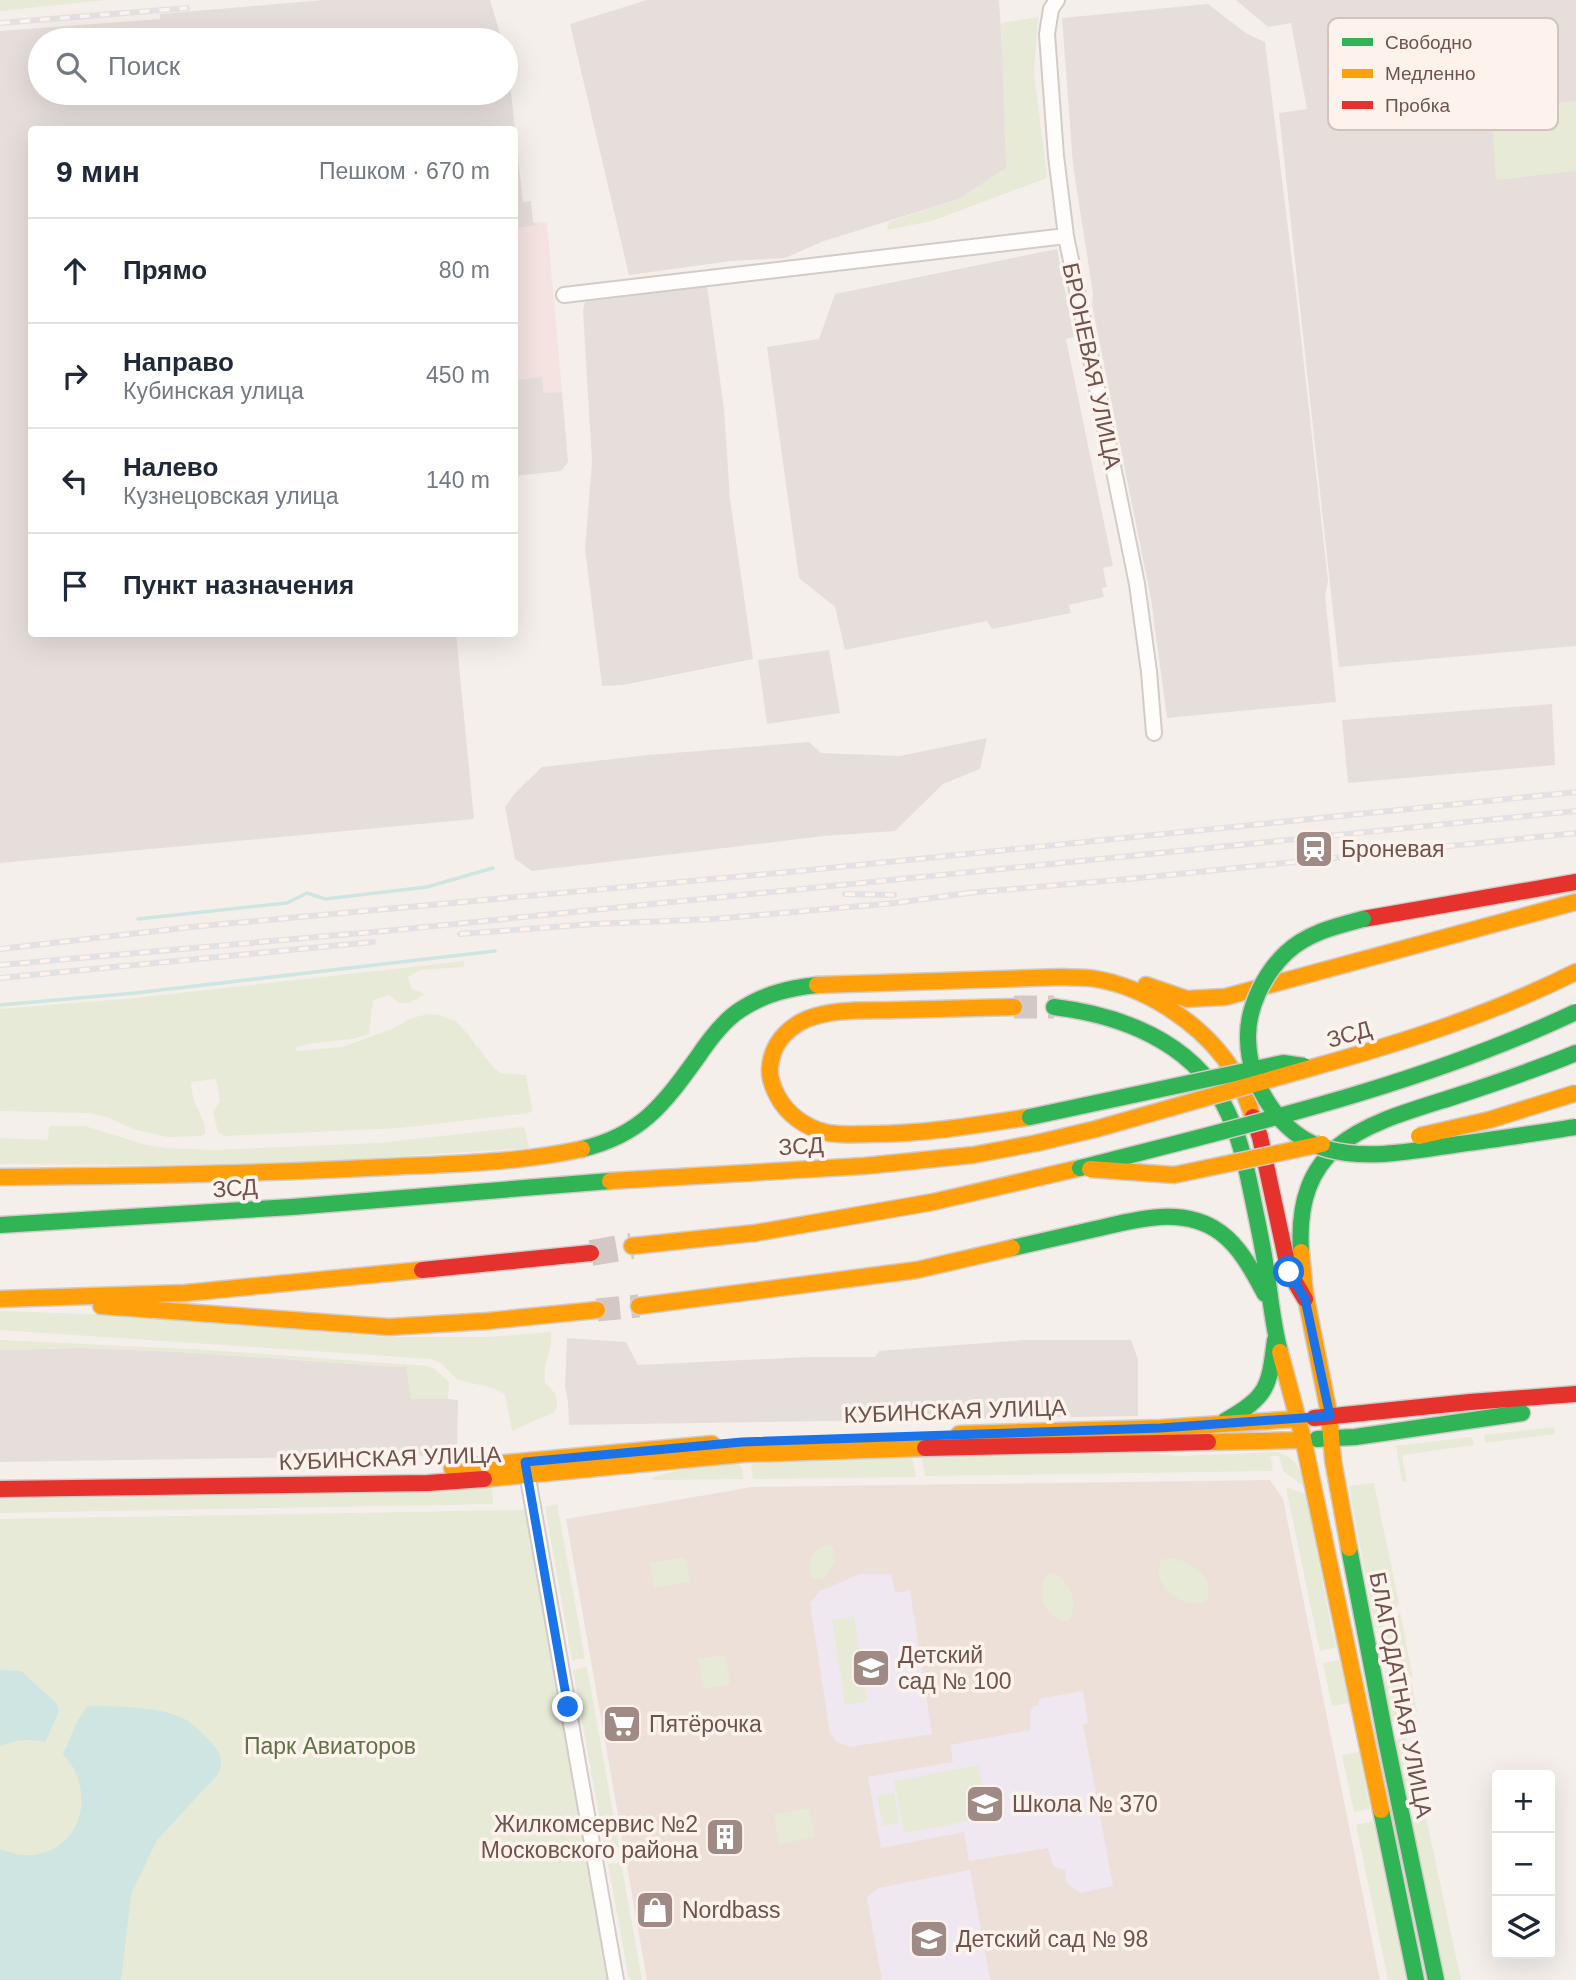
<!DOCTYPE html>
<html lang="ru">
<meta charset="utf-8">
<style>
body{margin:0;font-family:Arial,sans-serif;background:#f6f6f7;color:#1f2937}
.controls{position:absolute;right:21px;bottom:21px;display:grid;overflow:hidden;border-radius:7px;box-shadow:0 7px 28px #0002}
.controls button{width:63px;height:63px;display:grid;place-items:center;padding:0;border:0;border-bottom:2px solid #e0e1e3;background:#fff;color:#1f2937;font:35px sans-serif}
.stop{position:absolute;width:21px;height:21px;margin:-16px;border:5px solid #1a73e8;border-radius:50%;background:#fff}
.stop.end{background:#1a73e8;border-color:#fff;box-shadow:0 2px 7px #0008}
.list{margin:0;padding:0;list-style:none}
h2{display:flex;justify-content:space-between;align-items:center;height:91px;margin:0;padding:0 28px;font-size:30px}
h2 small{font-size:23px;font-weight:400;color:#747a83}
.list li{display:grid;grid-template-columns:46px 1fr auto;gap:21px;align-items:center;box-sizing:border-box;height:105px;padding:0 28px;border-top:2px solid #e0e1e3}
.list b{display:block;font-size:26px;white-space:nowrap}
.list p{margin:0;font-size:23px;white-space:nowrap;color:#747a83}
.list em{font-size:23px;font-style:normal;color:#747a83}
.icon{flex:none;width:38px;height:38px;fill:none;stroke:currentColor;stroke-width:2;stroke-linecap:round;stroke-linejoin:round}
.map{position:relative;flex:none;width:1576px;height:1980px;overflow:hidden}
.search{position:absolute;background:#fff;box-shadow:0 7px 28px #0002;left:28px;top:28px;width:490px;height:77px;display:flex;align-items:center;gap:18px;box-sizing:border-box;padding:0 24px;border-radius:38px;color:#747a83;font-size:26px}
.panel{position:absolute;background:#fff;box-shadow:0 7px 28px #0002;left:28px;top:126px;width:490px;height:511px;border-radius:7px}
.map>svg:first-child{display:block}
</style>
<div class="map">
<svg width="1576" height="1980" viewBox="0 0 1576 1980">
<rect width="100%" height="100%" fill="#f5efeb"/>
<path fill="#ede0d9" d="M1270 1480 1283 1499 1380 1980H647L566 1519 752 1487Z"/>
<path fill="#f4e3e0" d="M533 222 547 223 562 392 544 394 542 377 515 380 514 228 537 225Z"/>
<path fill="#e6deda" d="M324 0H490L502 40H40V93H506V56L508 65 523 202 531 201 533 222 538 225 515 228 514 130H32V634H456L474 819 0 863V31L160 19V14Z
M647 0H999L1007 120 1006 168 959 199 824 241 785 258 731 261 629 275 570 24Z
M1236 0H1576V646L1339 667 1279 113 1307 109 1291 23 1268 27Z
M1208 4 1247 34 1265 42 1296 293 1328 581 1325 595 1336 702 1167 718 1151 599 1092 305 1093 294 1073 165 1062 18Z
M1057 249 1074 337 1066 339 1113 566 1103 568 1107 587 1102 588 1104 597 1069 605 1071 613 992 629 987 621 845 650 835 607 799 578 767 347 819 339 835 294Z
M707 286 724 409 730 499 753 659 623 685 602 686 585 549 592 462 583 311 585 302Z
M542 377 544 393 562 392 568 462 561 471 515 476V380Z
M829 650 840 713 767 724 758 660Z
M1552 704 1555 765 1348 783 1342 720Z
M987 738 980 769 943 784 895 831 824 836 532 871 515 859 505 807 515 793 542 767 648 755 809 742 821 753 900 756Z
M567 1338 626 1342 638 1365 809 1357H875L879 1351 1023 1340H1131L1138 1359V1416L569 1425 568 1403 565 1385Z
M81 1348 180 1352 397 1367 407 1366 411 1399 439 1398 458 1400 457 1455 0 1462V1350Z"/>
<path fill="#f0e8f1" d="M860 1574H891L895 1593 910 1590 932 1734 849 1747 836 1741 830 1733 810 1603 820 1591Z
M1083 1691 1088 1723 1083 1724 1113 1886 1080 1893 1067 1883 1065 1870 1056 1868 1053 1865 1048 1848 969 1861 964 1832 881 1848 868 1777 953 1762 950 1745 1030 1730V1712L1034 1706 1039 1705V1699Z
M970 1870 990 1980H882L867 1897 878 1888Z"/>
<path fill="#e6ead7" d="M0 0H106L0 11Z
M1038 17 1034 72 1047 178 932 221 887 230 889 222 959 199 1006 168 1001 23Z
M1576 101V171L1496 180 1492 121 1505 107Z
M465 961 463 967 420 970 408 977 412 989 425 994 410 1003H399L389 995 373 1000 369 1034 352 1039 307 1044 295 1048 297 1051 342 1047 392 1029 412 1018 428 1014 440 1015 455 1021 465 1031 494 1068 501 1073 526 1075 532 1107V1111L529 1113 400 1128 224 1136 218 1132 213 1112 220 1101 216 1079 191 1082C191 1088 192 1094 194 1100 198 1113 206 1119 205 1134L201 1136 168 1137 136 1130 107 1117 90 1113 0 1111V1009L136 998Z
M49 1126H85L146 1145 167 1148 215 1150 379 1143 522 1127 525 1129 529 1148 311 1162 146 1165 0 1164V1138L48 1140Z
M0 1311 118 1315 386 1337H488L551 1332C553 1353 542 1361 545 1383 555 1390 561 1402 554 1412L512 1431 505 1394 489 1387 458 1380 441 1363 431 1359 0 1330Z
M0 1340 209 1350 427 1366 435 1369 449 1382 448 1399H411L406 1366 397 1367 180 1352 81 1348 0 1350Z
M1554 1427 1555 1434 1485 1443 1484 1435Z
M1472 1437 1474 1445 1402 1455 1407 1482 1402 1481 1396 1446Z
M1124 1451 1180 1456 1277 1452C1297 1458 1300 1468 1305 1487L1283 1471 1279 1456H1270L1273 1471 925 1476 922 1460 924 1456Z
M909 1456 913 1460 916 1477 753 1479 751 1467 754 1463Z
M738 1464 742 1468 743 1479 653 1480 652 1477 689 1468Z
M1374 1483 1399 1603 1383 1627 1375 1628 1349 1486Z
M492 1487 493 1504 0 1513V1499L381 1493Z
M1288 1487 1306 1495 1332 1631 1337 1647 1320 1651 1286 1488Z
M557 1504 585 1658 572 1660 545 1507Z
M527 1510 609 1980H0V1519Z
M826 1545 831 1546C840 1558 832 1568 823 1578L812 1579C805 1566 812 1549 826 1545Z
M685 1557 690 1582 654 1588 650 1563Z
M1170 1558C1191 1561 1215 1576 1207 1601 1202 1603 1196 1604 1190 1603 1171 1599 1150 1578 1162 1560Z
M1052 1573C1072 1582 1080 1604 1068 1622 1045 1617 1034 1594 1047 1574Z
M1400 1612 1413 1678 1389 1660 1384 1637Z
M854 1616 867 1701 845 1705 832 1620Z
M725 1655 730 1684 703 1689 698 1659Z
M1339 1660 1349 1703 1332 1706 1323 1663Z
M587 1667 619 1847 605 1849 573 1670Z
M1392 1670 1412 1684 1417 1712 1404 1714 1398 1721 1392 1722 1385 1691V1671Z
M1406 1738 1421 1800 1409 1803 1395 1740Z
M1359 1752 1370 1809 1354 1812 1342 1755Z
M979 1765 989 1817 904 1833 894 1781Z
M894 1793 899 1823 883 1826 877 1796Z
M809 1808 815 1837 779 1844 774 1814Z
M1425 1813 1461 1980H1445L1411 1816Z
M1373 1821 1406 1980H1388L1356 1825Z
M621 1862 642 1980H629L608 1864Z"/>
<path fill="#cee5e2" d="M0 1670 21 1671 56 1703 59 1711 45 1742C28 1738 17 1740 0 1746Z
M88 1706C112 1706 159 1707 180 1717 192 1722 201 1732 210 1741 219 1751 225 1761 218 1774L157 1840 131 1894 121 1980H0V1849C11 1853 21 1856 33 1855 65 1852 85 1824 81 1793 80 1785 78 1774 73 1767 70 1762 66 1758 63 1754L78 1720Z"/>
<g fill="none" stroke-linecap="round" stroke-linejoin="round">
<path stroke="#cee5e2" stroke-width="3.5" d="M138 919 287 903 307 893 325 899 427 887 493 868
M0 1005 135 993 495 951"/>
<path stroke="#d4c8c4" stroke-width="23" stroke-dasharray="23 11" stroke-linecap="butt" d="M1014 1007H1054
M597 1310 639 1306"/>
<path stroke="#d4c8c4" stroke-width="26" stroke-dasharray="26 13" stroke-linecap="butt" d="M591 1253 632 1246"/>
<g stroke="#d4cbc8" stroke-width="18">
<path id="street" d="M1057 0 1051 9 1047 34 1056 156 1066 236 1137 584 1149 672 1154 733
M564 295 1066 236
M526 1467 616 1980"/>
</g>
<g stroke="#d4cbc8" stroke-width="19">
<path id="fast" d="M1054 1007C1120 1015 1190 1041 1223 1103 1240 1134 1247 1170 1254 1205 1258 1224 1262 1243 1265 1262 1270 1292 1272 1322 1280 1352
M582 1149C641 1135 663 1105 697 1058 709 1040 723 1021 740 1010 764 994 789 988 817 985
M0 1225 292 1207 610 1181
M1012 1248C1038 1242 1064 1236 1091 1230 1133 1221 1182 1204 1221 1233 1241 1248 1253 1272 1265 1294
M1301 1252C1294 1143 1364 1125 1450 1098 1493 1084 1535 1070 1576 1053
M1225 1421C1268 1396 1269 1388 1275 1340
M1317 1439 1355 1437 1522 1413
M1349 1548 1386 1740 1436 1980
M1381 1810 1416 1980"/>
</g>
<g stroke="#d4cbc8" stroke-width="19">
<path id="slow" d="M817 985 1063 977C1074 978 1085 977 1096 979 1144 987 1195 1020 1224 1058 1237 1075 1246 1096 1253 1117
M1146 985 1187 999 1225 997 1576 902
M1014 1007C975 1008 936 1009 897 1010 867 1011 835 1008 807 1019 787 1028 772 1044 770 1067 769 1078 773 1088 778 1097 787 1114 805 1127 824 1132 839 1136 856 1134 871 1134 925 1134 977 1125 1030 1117
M1314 1067C1404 1042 1492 1014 1576 972
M0 1177C129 1176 258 1174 387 1167 452 1164 518 1163 582 1149
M610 1181 864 1166 973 1155 1037 1143
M632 1246 755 1233 933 1202 1080 1168
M1301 1252 1305 1293 1329 1413 1333 1460 1349 1548
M0 1299 185 1293 422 1270
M101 1306 389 1327 487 1321 597 1310
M639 1306 917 1270 1012 1248
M1280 1352 1303 1438 1381 1810
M959 1434 1160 1428 1298 1419
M1208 1442 1303 1440
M452 1468 712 1444
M484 1479 743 1454 925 1448"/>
</g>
<g stroke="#d4cbc8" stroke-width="19">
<path id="jam" d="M1363 919 1576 882
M1253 1117 1260 1137 1289 1272 1305 1299
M422 1270 591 1253
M1314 1418 1470 1402 1576 1394
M925 1448 1208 1442
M0 1489 428 1483 484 1479"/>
</g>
<use href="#street" stroke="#fefdfc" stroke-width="14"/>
<use href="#fast" stroke="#30b455" stroke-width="16"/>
<use href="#slow" stroke="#ff9f0a" stroke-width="16"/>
<use href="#jam" stroke="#e5322d" stroke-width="16"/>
<g stroke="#e3e1e4" stroke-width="6">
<path id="rail" d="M0 23 187 8
M967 893 1139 878 1576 833
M845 894 894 895
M460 934 593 924 714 919 895 903 976 892
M0 949 191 927 799 871 1576 792
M0 965 385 931 1576 811
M0 978 373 942"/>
</g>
<use href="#rail" stroke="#fdf3ec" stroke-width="3.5" stroke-dasharray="10" stroke-linecap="butt"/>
<g stroke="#d3cac7" stroke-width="19" stroke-linecap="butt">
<path id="fast-bridge" d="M1363 919C1336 926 1307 933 1286 953 1264 974 1247 1008 1248 1039 1249 1086 1281 1136 1327 1149 1369 1161 1418 1150 1460 1144 1499 1139 1537 1133 1576 1127
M1030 1117 1283 1063 1304 1066
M1080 1168C1247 1125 1419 1086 1576 1012"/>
</g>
<g stroke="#d3cac7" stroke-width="19" stroke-linecap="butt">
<path id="slow-bridge" d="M1419 1136 1489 1120 1576 1093
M1037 1143 1096 1129 1314 1067
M1090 1169 1174 1175 1322 1144"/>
</g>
<use href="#fast-bridge" stroke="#30b455" stroke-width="16"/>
<use href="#slow-bridge" stroke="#ff9f0a" stroke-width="16"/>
</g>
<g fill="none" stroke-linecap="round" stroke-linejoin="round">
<path stroke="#1a73e8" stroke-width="9" d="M568 1707 525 1462 742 1442 1160 1428 1330 1416 1305 1299 1289 1272"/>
</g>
<defs>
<g id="station-square" transform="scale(2.0125)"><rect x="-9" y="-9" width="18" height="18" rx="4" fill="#9f8a85" stroke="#fdf3ec"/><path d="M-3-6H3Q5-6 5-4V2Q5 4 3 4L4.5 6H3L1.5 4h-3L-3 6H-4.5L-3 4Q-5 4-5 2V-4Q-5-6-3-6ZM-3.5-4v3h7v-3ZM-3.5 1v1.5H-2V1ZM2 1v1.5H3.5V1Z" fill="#fff"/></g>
<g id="school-square" transform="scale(2.0125)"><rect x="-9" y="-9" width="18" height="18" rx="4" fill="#9f8a85" stroke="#fdf3ec"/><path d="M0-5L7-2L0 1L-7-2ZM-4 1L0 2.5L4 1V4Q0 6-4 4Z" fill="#fff"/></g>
<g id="supermarket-square" transform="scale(2.0125)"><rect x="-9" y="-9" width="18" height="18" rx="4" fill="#9f8a85" stroke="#fdf3ec"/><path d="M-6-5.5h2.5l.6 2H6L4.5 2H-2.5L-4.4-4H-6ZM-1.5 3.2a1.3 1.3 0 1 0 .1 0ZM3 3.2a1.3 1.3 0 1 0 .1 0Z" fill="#fff"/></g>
<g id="building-square" transform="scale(2.0125)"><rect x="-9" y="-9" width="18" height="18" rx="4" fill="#9f8a85" stroke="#fdf3ec"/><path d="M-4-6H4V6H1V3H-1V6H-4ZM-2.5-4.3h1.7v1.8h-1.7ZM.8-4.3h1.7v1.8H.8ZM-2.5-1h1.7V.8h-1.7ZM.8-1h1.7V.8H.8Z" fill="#fff"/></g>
<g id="shop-square" transform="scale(2.0125)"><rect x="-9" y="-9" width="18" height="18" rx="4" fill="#9f8a85" stroke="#fdf3ec"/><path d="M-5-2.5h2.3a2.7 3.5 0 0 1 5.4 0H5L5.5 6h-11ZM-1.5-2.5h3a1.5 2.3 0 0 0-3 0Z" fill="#fff"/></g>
</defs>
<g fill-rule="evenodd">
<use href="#station-square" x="1314" y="849"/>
<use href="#school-square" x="871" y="1668"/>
<use href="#supermarket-square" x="622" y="1724"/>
<use href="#school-square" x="985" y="1804"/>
<use href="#building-square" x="725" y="1837"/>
<use href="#shop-square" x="655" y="1910"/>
<use href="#school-square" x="929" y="1939"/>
</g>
<g text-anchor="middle" stroke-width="7" stroke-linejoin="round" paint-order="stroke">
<g font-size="23" fill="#70534e" stroke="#fdf3ec">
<text transform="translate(1092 366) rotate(78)" y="8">БРОНЕВАЯ УЛИЦА</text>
<text transform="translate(1349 1034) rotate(-16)" y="8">ЗСД</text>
<text transform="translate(801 1146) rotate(-3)" y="8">ЗСД</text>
<text transform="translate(235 1188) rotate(-4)" y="8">ЗСД</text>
<text transform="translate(955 1411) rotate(-2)" y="8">КУБИНСКАЯ УЛИЦА</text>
<text transform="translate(390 1458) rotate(-2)" y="8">КУБИНСКАЯ УЛИЦА</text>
<text transform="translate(1401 1695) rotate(79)" y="8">БЛАГОДАТНАЯ УЛИЦА</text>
</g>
<g font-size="23" fill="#70534e" stroke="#fdf3ec" text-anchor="start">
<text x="1341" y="857">Броневая</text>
<text x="898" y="1663">Детский<tspan x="898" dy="26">сад № 100</tspan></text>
<text x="649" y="1732">Пятёрочка</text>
<text x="1012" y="1812">Школа № 370</text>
<text x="698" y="1832" text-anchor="end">Жилкомсервис №2<tspan x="698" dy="26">Московского района</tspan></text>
<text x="682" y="1918">Nordbass</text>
<text x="956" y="1947">Детский сад № 98</text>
</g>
<g font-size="23" fill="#5e7448" stroke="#fdf3ec">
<text x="330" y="1754">Парк Авиаторов</text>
</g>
</g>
<rect x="1328" y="18" width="230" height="112" rx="10" fill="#fdf3ec" stroke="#d3c3bd" stroke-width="2"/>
<rect x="1342" y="38" width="31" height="8" fill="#30b455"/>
<rect x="1342" y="69" width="31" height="9" fill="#ff9f0a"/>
<rect x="1342" y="101" width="31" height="8" fill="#e5322d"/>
<g font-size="19" fill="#70534e">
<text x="1385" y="49">Свободно</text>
<text x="1385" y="80">Медленно</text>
<text x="1385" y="112">Пробка</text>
</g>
</svg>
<div class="controls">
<button>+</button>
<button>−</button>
<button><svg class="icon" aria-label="layers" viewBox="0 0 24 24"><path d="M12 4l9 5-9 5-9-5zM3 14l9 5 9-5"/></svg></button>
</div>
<div class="stop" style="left:1289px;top:1272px"></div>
<div class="stop end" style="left:568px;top:1707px"></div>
<div class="search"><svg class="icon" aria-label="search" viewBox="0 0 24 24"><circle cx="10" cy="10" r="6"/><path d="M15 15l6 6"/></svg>Поиск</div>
<section class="panel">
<h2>9 мин<small>Пешком · 670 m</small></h2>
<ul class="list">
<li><svg class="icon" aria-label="ahead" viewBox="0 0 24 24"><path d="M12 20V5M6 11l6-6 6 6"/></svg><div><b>Прямо</b></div><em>80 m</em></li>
<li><svg class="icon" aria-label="right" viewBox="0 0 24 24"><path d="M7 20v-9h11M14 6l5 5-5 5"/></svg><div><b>Направо</b><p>Кубинская улица</p></div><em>450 m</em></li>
<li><svg class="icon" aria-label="left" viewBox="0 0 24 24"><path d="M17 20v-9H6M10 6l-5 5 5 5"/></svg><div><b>Налево</b><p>Кузнецовская улица</p></div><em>140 m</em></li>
<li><svg class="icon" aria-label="arrive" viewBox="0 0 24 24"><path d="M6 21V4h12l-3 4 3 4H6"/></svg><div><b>Пункт назначения</b></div></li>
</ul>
</section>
</div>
